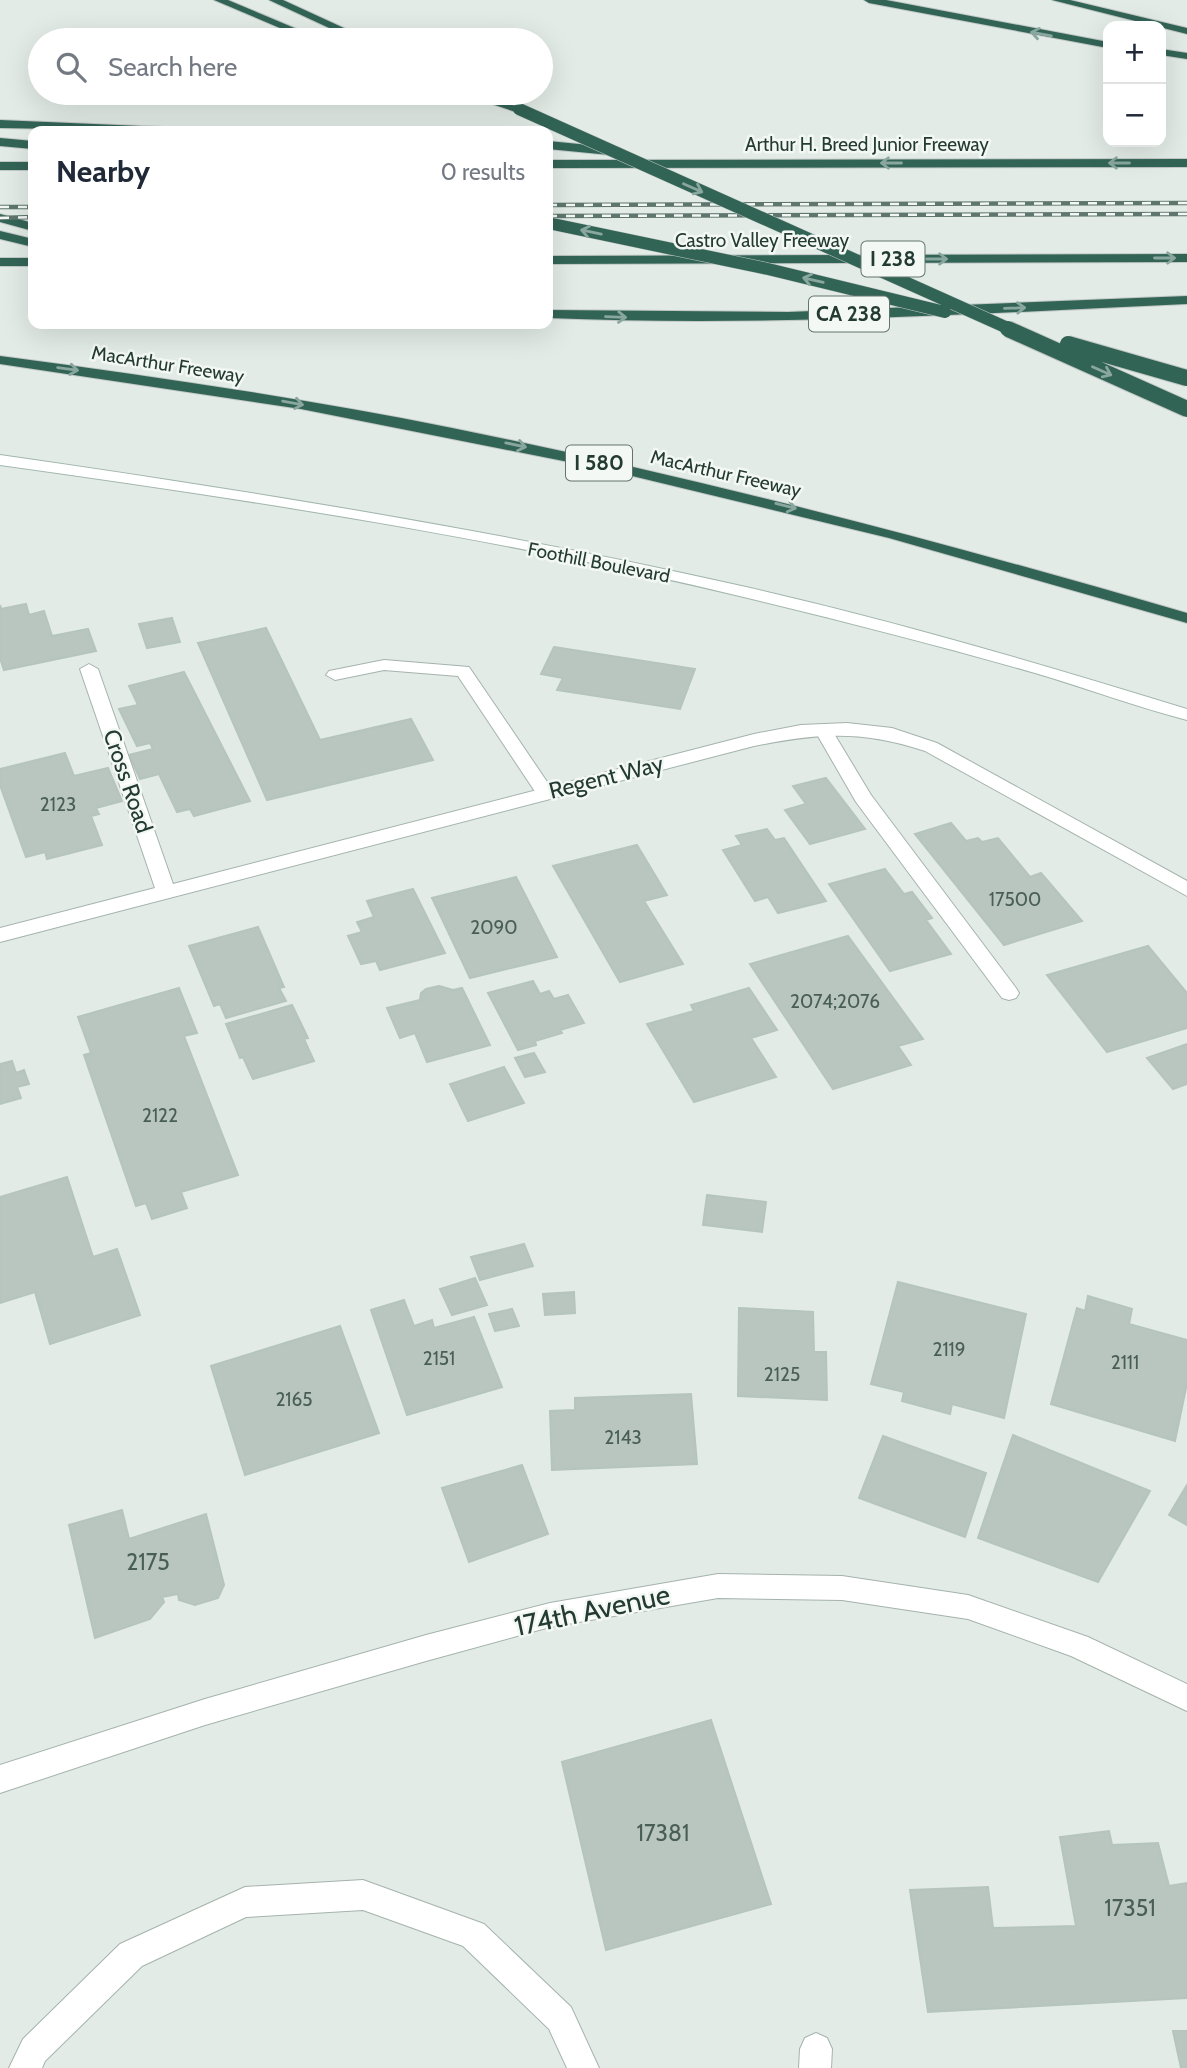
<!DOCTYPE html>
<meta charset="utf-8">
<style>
body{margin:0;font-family:Cabin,sans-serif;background:#f6f6f7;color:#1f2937}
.controls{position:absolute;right:21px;top:21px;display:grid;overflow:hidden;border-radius:14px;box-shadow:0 7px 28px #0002}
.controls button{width:63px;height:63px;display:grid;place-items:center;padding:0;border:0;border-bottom:2px solid #e0e1e3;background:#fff;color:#1f2937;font:35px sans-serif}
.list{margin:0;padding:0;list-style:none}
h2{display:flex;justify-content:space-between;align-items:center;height:91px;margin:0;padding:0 28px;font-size:30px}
h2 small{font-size:23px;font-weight:400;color:#747a83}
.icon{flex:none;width:38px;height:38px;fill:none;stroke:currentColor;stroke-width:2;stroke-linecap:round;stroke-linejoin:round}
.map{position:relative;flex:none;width:1187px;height:2068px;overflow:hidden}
.search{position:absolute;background:#fff;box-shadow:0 7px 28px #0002;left:28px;top:28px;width:525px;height:77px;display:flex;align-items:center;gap:18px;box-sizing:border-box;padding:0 24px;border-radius:38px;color:#747a83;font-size:26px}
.panel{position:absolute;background:#fff;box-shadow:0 7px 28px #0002;left:28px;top:126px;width:525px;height:203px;border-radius:14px}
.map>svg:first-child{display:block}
</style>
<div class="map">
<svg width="1187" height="2068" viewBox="0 0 1187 2068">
<rect width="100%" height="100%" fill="#e2ebe6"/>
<path fill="#b8c6bf" stroke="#b5c4bd" stroke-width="2" d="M26 604 29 615 44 611 52 636 88 629 96 651 4 670 0 658V605L1 609Z
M172 618 180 642 147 648 139 624Z
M266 628 320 740 411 719 433 760 267 800 198 643Z
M554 647 695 669 680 709 557 690 563 678 541 674Z
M184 672 250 801 194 816 190 809 177 812 159 774 140 779 129 755 153 749 150 743 137 746 119 709 138 705 129 686Z
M65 753 74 776 108 768 122 801 96 808 99 814 91 816 102 845 47 859 45 852 26 857 0 785V769Z
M826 778 865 829 810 844 785 810 806 804 793 786Z
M951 823 966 841 978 838 982 842 998 838 1030 877 1041 873 1082 921 1004 945 915 834Z
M767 829 775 840 784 838 826 901 778 913 768 897 755 901 723 850 742 845 736 836Z
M637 845 667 895 644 901 683 964 620 982 553 866Z
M885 869 904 894 912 892 932 918 926 920 951 954 890 971 829 884Z
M516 877 557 957 470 978 432 898Z
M413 889 445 953 380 970 376 961 361 964 348 936 362 932 357 922 374 917 367 901Z
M258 927 284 987 279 988 286 1001 226 1018 220 1004 214 1006 189 946Z
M848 936 923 1039 898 1046 911 1065 833 1089 750 964Z
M1148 946 1187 993V1028L1107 1052 1047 975Z
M533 981 540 994 549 991 554 999 568 995 584 1023 560 1030 562 1033 535 1041 536 1045 518 1050 488 993Z
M439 986 453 990 462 988 490 1045 427 1062 415 1033 400 1038 387 1008 420 1000 421 993 426 989Z
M179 988 197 1033 184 1036 238 1175 181 1192 187 1208 152 1219 146 1203 136 1206 84 1055 91 1053 78 1017Z
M749 988 777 1030 751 1038 776 1077 694 1102 647 1024 694 1011 691 1005Z
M292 1005 308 1038 304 1039 314 1061 253 1079 243 1057 240 1058 226 1024Z
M1187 1044V1084L1173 1089 1147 1058Z
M534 1053 545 1072 525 1077 515 1058Z
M12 1061 16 1073 24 1070 29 1084 17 1087 21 1098 0 1104V1064Z
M504 1067 524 1103 468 1121 450 1084Z
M67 1177 93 1257 117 1249 140 1315 50 1344 35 1292 0 1303V1197Z
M707 1195 766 1202 762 1232 703 1225Z
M524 1244 533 1266 480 1280 471 1257Z
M475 1278 487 1305 452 1315 440 1289Z
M898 1282 1026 1314 1004 1418 952 1404 950 1414 902 1401 904 1392 871 1384Z
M574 1292 575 1313 545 1315 543 1294Z
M1088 1296 1132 1309 1129 1324 1187 1340V1383L1175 1441 1051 1404 1077 1308 1085 1311Z
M404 1300 414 1326 432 1320 434 1328 474 1317 502 1387 407 1415 371 1310Z
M739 1308 813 1312 814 1352H826L827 1400 738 1396Z
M512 1309 519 1326 495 1331 489 1314Z
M340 1326 379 1433 245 1475 211 1366Z
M691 1394 697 1464 552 1470 550 1411 575 1410V1398Z
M1013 1435 1150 1491 1098 1582 978 1538Z
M883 1436 986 1473 965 1537 859 1498Z
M522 1465 548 1534 469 1562 442 1488Z
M1187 1485V1525L1169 1515Z
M122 1510 129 1539 206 1514 224 1585 218 1598 195 1605 179 1600 178 1594 162 1597 164 1602 150 1619 95 1638 69 1525Z
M711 1720 771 1904 606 1950 562 1762Z
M1109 1831 1112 1845 1158 1843 1169 1886 1187 1883V1998L928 2012 910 1890 988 1887 993 1928 1076 1926 1060 1837Z
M1173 2031H1187V2068H1181Z"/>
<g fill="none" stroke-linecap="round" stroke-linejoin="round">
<g stroke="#a5b3ad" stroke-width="2">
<path id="service" d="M384 660 469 667 554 792 552 796H538L458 676 384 670 335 680 326 675 329 671Z
M824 725 830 727 871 795 1016 988 1019 993 1016 998 1009 1000 1002 998 856 802 815 731Z
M363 1880 484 1924 571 2007 599 2068H567L549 2029 463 1946 363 1910 246 1917 142 1966 45 2061 42 2068H9L23 2039 120 1944 245 1887Z
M816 2033 827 2038 832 2049 831 2068H799L800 2049 805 2038Z"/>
</g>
<g stroke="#a5b3ad" stroke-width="2">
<path id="minor" d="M89 664 98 669 173 884 754 734 801 725 847 723 892 728 937 743 1187 881V896L925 751C862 730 818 733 754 746L0 942V928L155 888 80 669Z
M718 1574 842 1576 968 1595 1088 1637 1187 1684V1711L1071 1656 968 1619 842 1600 718 1598 550 1627 426 1661 205 1725 0 1793V1765L205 1699 426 1635 550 1603Z"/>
</g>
<g stroke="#a2b6ad" stroke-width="2">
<path id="secondary" d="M0 455C250 491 499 531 746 587 895 621 1041 664 1187 709V720C1136 707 1086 688 1035 673 941 646 847 622 752 599 504 539 252 500 0 465Z"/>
</g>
<g stroke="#c2c8c6" stroke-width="2">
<path id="motorway" d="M214 0H228L323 40H308Z
M269 0H283L370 40H355Z
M864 0H886L1108 42V48L869 3Z
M1052 0H1070L1187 28V34Z
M1161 49 1187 53V59L1161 55Z
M458 93H476L525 109 519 113Z
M0 120 164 127 170 131 0 128Z
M0 138 33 141V149L0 146Z
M548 141 620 148 626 152 620 156 548 149Z
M1187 159V167L548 168V160Z
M0 162H33V170H0Z
M0 214 33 223V231L0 222Z
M0 231 33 239V247L0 239Z
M1187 254V262L548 264V256Z
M0 258H33V266H0Z
M1187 296V304C974 314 761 327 548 318V310L788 312Z
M0 356C151 376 303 398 452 428 700 478 944 542 1187 613V623L889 538 599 468 301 409 0 364Z"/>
</g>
<use href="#service" fill="#fff" fill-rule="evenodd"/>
<use href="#minor" fill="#fff" fill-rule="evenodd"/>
<use href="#secondary" fill="#fff" fill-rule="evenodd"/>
<use href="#motorway" fill="#326456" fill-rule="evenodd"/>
<g stroke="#5e766e" stroke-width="4.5">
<path id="rail" d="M548 205 1187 203
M0 207H33
M548 216 1187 214
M0 218 33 217"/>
</g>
<use href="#rail" stroke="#f3f8f5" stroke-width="2.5" stroke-dasharray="9" stroke-linecap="butt"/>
<g stroke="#c2c8c6" stroke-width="13" stroke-linecap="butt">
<path id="motorway-bridge-far1" d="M519 109 1012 330
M548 223 768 269 945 312"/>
</g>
<g stroke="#c2c8c6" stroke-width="18" stroke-linecap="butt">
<path id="motorway-bridge" d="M1008 329 1187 409
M1068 344 1187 378"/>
</g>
<use href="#motorway-bridge-far1" stroke="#326456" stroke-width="12"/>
<use href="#motorway-bridge" stroke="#326456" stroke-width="16"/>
</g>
<defs><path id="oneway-shaft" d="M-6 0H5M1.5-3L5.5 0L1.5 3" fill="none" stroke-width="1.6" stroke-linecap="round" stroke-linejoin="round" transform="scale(1.75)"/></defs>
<g stroke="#89a79e">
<use href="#oneway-shaft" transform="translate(1041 34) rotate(-170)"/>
<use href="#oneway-shaft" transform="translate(891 163) rotate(180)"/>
<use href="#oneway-shaft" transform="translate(1119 163) rotate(180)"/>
<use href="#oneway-shaft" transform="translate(693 188) rotate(24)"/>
<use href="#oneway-shaft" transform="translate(591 232) rotate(-168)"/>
<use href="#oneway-shaft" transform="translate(1165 258)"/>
<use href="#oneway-shaft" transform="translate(937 259)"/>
<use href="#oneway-shaft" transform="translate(813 280) rotate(-167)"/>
<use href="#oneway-shaft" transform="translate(1015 308) rotate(-2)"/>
<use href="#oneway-shaft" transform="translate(616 317) rotate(2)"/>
<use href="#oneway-shaft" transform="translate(68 369) rotate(8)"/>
<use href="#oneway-shaft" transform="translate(1102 371) rotate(24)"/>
<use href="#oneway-shaft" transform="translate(293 403) rotate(10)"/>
<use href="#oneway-shaft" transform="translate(516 445) rotate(12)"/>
<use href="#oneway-shaft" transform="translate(786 506) rotate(14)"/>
</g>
<g text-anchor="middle" stroke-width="5" stroke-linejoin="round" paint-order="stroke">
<g font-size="19" fill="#243b33" stroke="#f3f8f5">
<text x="867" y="151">Arthur H. Breed Junior Freeway</text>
<text x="762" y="247">Castro Valley Freeway</text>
<text transform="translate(168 364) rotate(9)" y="7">MacArthur Freeway</text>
<text transform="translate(726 473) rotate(13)" y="7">MacArthur Freeway</text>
<text transform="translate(599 562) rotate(11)" y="7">Foothill Boulevard</text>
</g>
<g font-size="19" fill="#495e56">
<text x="58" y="811">2123</text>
<text x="1015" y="906">17500</text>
<text x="494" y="934">2090</text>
<text x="835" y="1008">2074;2076</text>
<text x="160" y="1122">2122</text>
<text x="949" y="1356">2119</text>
<text x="439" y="1365">2151</text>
<text x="1125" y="1369">2111</text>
<text x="782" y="1381">2125</text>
<text x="294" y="1406">2165</text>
<text x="623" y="1444">2143</text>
</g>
<g fill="#f3f8f5" stroke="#62746d" stroke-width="2">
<rect x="861.5" y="241.5" width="63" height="35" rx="5"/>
<rect x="809" y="296.5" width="80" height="35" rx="5"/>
<rect x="566" y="445.5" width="66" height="35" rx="5"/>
</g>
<g font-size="21" font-weight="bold" fill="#243b33">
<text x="893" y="266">I 238</text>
<text x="849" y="321">CA 238</text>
<text x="599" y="470">I 580</text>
</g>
<g font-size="23" fill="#243b33" stroke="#f3f8f5">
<text transform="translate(606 777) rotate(-14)" y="8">Regent Way</text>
<text transform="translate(128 781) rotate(71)" y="8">Cross Road</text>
</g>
<g font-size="23" fill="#495e56">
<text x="148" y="1570">2175</text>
<text x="663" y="1841">17381</text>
<text x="1130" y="1916">17351</text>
</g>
<g font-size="28" fill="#243b33" stroke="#f3f8f5">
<text transform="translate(592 1610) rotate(-12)" y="10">174th Avenue</text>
</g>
</g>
</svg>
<div class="controls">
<button>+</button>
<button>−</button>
</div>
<div class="search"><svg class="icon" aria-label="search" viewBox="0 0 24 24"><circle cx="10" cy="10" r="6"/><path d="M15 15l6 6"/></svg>Search here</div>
<section class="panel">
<h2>Nearby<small>0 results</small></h2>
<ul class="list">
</ul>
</section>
</div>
